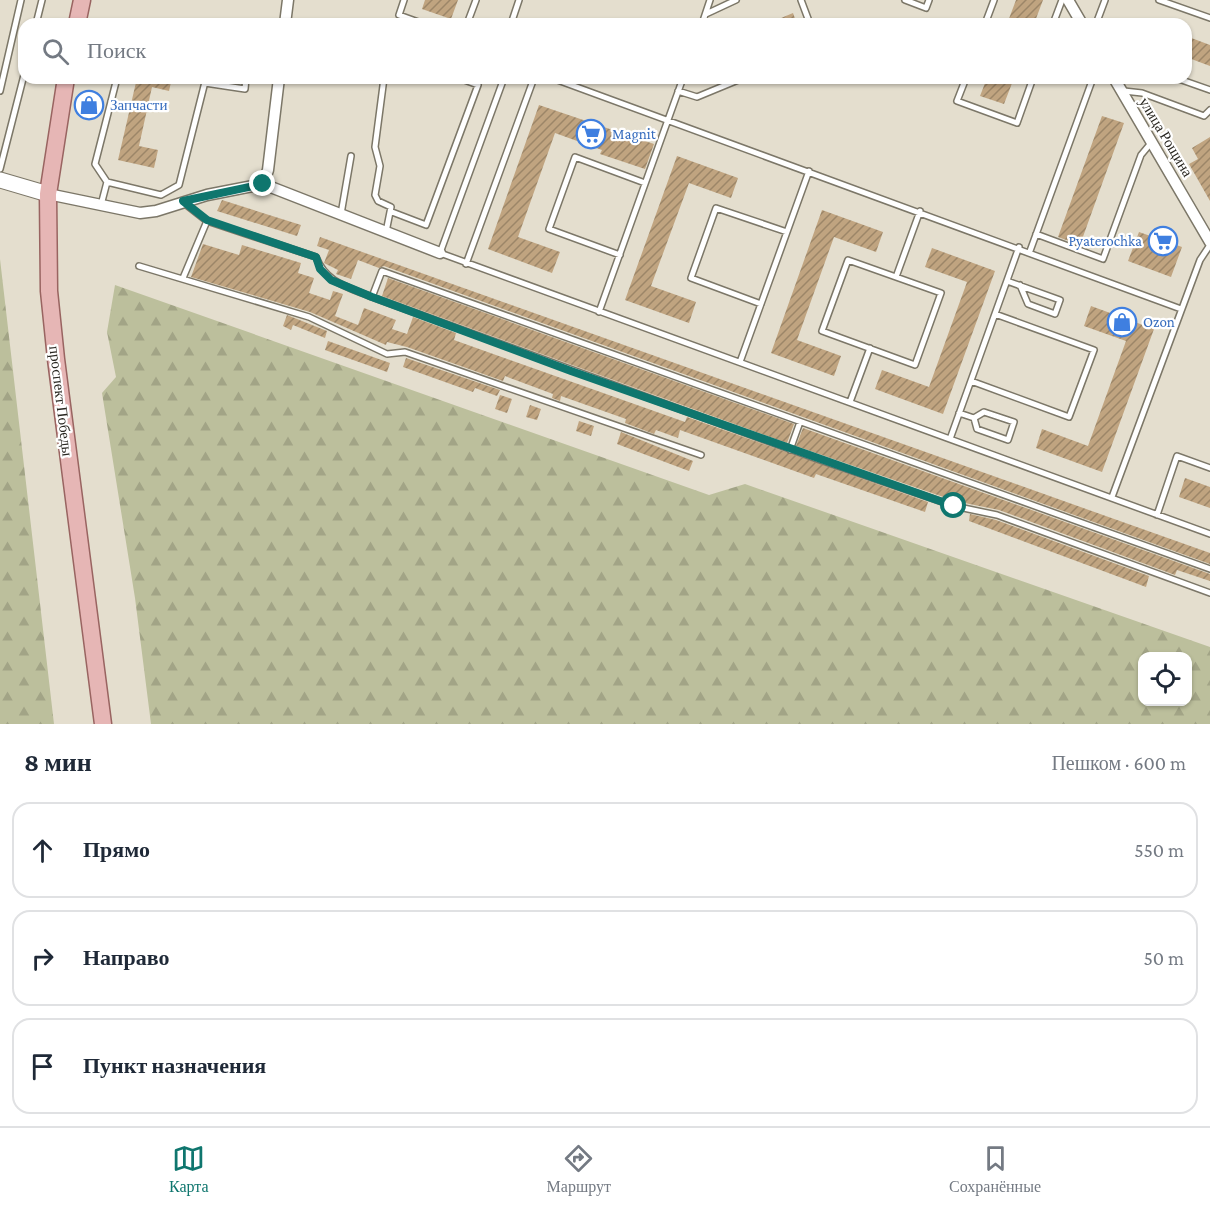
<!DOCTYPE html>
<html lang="ru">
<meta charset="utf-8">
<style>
body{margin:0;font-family:"Crimson Pro",serif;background:#f2f2f3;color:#1f2937}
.controls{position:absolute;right:18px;bottom:18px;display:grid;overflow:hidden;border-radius:12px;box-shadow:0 2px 4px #0004}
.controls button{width:54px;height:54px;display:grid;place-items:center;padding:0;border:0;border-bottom:2px solid #e0e1e3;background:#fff;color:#1f2937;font:30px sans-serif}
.stop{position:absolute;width:18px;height:18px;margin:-14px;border:4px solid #0f766e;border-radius:50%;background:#fff}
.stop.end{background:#0f766e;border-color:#fff;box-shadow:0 2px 6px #0008}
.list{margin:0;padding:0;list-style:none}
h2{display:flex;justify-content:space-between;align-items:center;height:78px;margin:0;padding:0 24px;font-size:26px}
h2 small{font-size:20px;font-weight:400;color:#747a83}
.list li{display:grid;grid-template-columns:39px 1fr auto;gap:18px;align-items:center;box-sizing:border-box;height:96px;margin:0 12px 12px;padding:0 12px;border:2px solid #e0e1e3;border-radius:18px}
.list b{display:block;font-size:22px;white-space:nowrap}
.list em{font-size:20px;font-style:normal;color:#747a83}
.icon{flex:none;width:33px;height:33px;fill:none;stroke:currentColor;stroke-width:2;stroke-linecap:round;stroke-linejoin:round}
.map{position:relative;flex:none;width:1210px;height:724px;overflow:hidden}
.search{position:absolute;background:#fff;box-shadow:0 2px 4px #0004;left:18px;right:18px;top:18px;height:66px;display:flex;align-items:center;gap:15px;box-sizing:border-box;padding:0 21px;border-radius:18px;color:#747a83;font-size:22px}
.sheet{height:402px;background:#fff}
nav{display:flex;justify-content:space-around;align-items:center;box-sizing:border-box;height:84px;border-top:2px solid #e0e1e3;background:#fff;font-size:16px;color:#747a83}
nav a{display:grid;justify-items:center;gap:3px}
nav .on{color:#0f766e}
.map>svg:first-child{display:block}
</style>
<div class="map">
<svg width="1210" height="724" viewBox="0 0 1210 724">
<defs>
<pattern id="forest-firs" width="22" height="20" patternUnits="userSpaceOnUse" patternTransform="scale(1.5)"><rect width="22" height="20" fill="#bcbf9c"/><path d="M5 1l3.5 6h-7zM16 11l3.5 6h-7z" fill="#a2a486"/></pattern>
<pattern id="building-hatch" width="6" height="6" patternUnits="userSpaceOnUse" patternTransform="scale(1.5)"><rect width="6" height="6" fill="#c0a480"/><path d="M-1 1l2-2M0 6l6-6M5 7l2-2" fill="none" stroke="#9c8668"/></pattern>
</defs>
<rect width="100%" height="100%" fill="#e4dece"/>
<path fill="url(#forest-firs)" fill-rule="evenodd" d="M0 259 54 724H0Z
M115 285 709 495 745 484 1210 647V724H151L135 598 102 393 116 377 107 332ZM1142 656H1188V702H1142Z"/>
<path fill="url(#building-hatch)" d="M425 0H458L451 19 422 9Z
M1016 0H1043L1034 24H1007Z
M793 13 797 24H767Z
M1186 36 1210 45V66L1186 57Z
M137 78H172L169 91 152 87 139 146 158 150 154 168 118 160Z
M987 78H1014L1004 104 980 96Z
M86 96 95 98 91 112 83 110Z
M539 105 654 144 645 169 600 154 602 150 555 133 518 237 560 252 552 273 488 249Z
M1102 116 1124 123 1080 245 1058 237Z
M1210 137V201L1189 164 1198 159 1192 148Z
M677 156 738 178 731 198 689 183 651 286 696 302 689 323 625 300Z
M222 200 301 225 297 236 217 211Z
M822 210 883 232 876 252 834 237 797 340 841 356 834 376 771 353Z
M1139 232 1182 247 1171 277 1128 261Z
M320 237 1210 553V564L384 266 379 268 358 260 351 279 336 274 338 270 324 263 329 250 317 246Z
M203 244 239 255 242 245 301 263 298 273 314 278 309 293 330 300 333 291 343 294 335 316 358 325 364 308 396 320 392 329 407 334 413 317 456 333 454 340 685 422 687 417 928 502 925 512 816 474 814 478 680 430 678 438 656 430 654 434 625 423 626 419 561 396 560 401 552 398 553 394 505 376 503 381 407 347 387 342 386 345 310 312 191 277Z
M932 248 995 271 943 414 875 389 882 370 929 387 967 282 925 267Z
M388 278 794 424 787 443 382 296Z
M1091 306 1154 329 1102 472 1036 448 1042 429 1088 446 1126 341 1084 326Z
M287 315 327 331 325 338 293 325 291 330 283 326Z
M328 341 390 363 387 372 325 350Z
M406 358 500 390 497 396 475 388 473 392 403 367Z
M500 395 512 399 507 413 495 409Z
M530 405 541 409 537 420 526 417Z
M579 421 594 426 591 436 576 431Z
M803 428 1210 574V581L1177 570 1175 575 999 510 955 501 796 446Z
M621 432 693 461 689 471 617 444Z
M1185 478 1210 487V508L1179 497Z
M970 514 996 520 1149 576 1146 587 969 521Z"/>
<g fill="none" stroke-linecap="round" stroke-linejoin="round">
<g stroke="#7c7768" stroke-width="8">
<path id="lane" d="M404 0 399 15 424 24
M801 0 810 24
M905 0 926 8 929 0
M1159 0 1210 18
M706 14 736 0
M81 21 94 24
M36 24 42 0
M467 24 476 0
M511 24 519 0
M702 24 710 0
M985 24 994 0
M1053 24 1062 0
M1096 24 1105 0
M117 78 95 164 107 182 161 195 179 185 206 78
M384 78 375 147 380 166 375 195 378 201 391 207 386 232
M504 78 440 253 1210 534
M552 78 1181 309
M966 78 957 101 1017 123 1033 78
M1176 78 1210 90
M205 83 245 89 246 78
M0 91 21 0
M678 91 697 97 743 78
M1124 91 1142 93 1204 116 1210 110
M0 169 24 75
M184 203 207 221 316 257C326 283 348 287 372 297L817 459 954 506 997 515 1210 593
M101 205 107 182
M392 212 426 225 478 85 459 78
M341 214 351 156
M1036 234 1103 259 1141 155 1151 143
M1030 251 1093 78
M620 255 549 229 575 157 645 183
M848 260 941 293 915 365 822 331Z
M466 264 534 78
M139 266 309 317 387 354 405 352 701 455
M896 277 920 211
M183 278 207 221
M1007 281 1060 300 1055 314 1028 304 1020 285
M372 297 382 271 1210 569
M761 304 691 278 716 208 787 232
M599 312 683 78
M740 362 809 171
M971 381 1069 417 1094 350 995 314
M850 402 870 348
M959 413 974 418 977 429 1008 440 1014 422 984 412 974 418
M950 439 1019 247
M790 450 800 422
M1112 497 1200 260 1210 245
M1157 515 1177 456 1210 468"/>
</g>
<g stroke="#7c7768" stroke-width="13">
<path id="street" d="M1068 0 1082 24
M285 24 288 0
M1114 78 1210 242
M263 184 268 170 279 78
M48 194 140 213 156 211 207 195 263 184 440 253"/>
</g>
<g stroke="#7c7768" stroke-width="17">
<path id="secondary" d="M0 180 48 194"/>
</g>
<g stroke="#996461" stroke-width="19">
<path id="primary" d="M77 24 82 0
M66 78 48 194 49 291 56 359 103 724"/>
</g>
<use href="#lane" stroke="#fff" stroke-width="5"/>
<use href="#street" stroke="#fff" stroke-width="10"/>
<use href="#secondary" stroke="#fff" stroke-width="15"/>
<use href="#primary" stroke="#e6b6b5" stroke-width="16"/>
</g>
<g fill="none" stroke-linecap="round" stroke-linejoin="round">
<path stroke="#0f766e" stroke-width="8" d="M263 184 183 201 207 220 316 257 320 269 331 280 372 297 571 371 954 506"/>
</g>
<defs>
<g id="shop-ring" transform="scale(1.5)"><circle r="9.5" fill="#fff" stroke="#3f7fe0" stroke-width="1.5"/><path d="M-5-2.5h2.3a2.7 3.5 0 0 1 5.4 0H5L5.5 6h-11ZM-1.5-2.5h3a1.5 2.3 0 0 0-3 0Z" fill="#3f7fe0"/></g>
<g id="supermarket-ring" transform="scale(1.5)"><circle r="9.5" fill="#fff" stroke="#3f7fe0" stroke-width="1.5"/><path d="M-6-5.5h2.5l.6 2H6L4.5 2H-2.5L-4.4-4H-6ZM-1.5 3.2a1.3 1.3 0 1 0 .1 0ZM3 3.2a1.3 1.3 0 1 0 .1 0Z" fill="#3f7fe0"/></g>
</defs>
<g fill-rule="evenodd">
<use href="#shop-ring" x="89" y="105"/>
<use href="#supermarket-ring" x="591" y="134"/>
<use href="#supermarket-ring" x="1163" y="241"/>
<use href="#shop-ring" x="1122" y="322"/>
</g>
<g text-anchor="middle" stroke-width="4.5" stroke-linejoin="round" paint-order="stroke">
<g font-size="15" fill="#366cbe" stroke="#fff" text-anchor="start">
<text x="110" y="110">Запчасти</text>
<text x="612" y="139">Magnit</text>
<text x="1142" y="246" text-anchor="end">Pyaterochka</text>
<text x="1143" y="327">Ozon</text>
</g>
<g font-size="15" fill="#292721" stroke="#fff">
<text transform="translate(1166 137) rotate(59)" y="5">улица Рощина</text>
<text transform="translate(61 401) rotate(83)" y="5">проспект Победы</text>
</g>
</g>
</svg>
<div class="controls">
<button><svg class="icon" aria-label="locate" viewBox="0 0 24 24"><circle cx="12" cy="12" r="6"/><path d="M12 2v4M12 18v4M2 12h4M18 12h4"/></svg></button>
</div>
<div class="stop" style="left:954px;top:506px"></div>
<div class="stop end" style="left:263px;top:184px"></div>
<div class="search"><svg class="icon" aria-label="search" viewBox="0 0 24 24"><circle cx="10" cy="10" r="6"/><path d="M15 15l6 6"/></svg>Поиск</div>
</div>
<section class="sheet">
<h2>8 мин<small>Пешком · 600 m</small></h2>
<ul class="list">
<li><svg class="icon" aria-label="ahead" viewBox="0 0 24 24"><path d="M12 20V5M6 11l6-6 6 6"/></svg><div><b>Прямо</b></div><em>550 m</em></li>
<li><svg class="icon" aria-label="right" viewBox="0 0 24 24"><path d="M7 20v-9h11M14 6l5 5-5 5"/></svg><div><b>Направо</b></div><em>50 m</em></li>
<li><svg class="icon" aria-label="arrive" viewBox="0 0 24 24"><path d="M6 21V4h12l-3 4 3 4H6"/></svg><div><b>Пункт назначения</b></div></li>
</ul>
</section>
<nav>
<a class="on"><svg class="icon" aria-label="map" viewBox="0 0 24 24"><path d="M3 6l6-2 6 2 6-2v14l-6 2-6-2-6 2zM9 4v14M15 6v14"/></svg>Карта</a>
<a><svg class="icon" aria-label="directions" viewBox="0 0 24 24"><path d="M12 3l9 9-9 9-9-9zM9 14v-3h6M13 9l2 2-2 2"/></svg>Маршрут</a>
<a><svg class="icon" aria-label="saved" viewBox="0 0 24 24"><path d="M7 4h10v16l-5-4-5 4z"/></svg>Сохранённые</a>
</nav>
